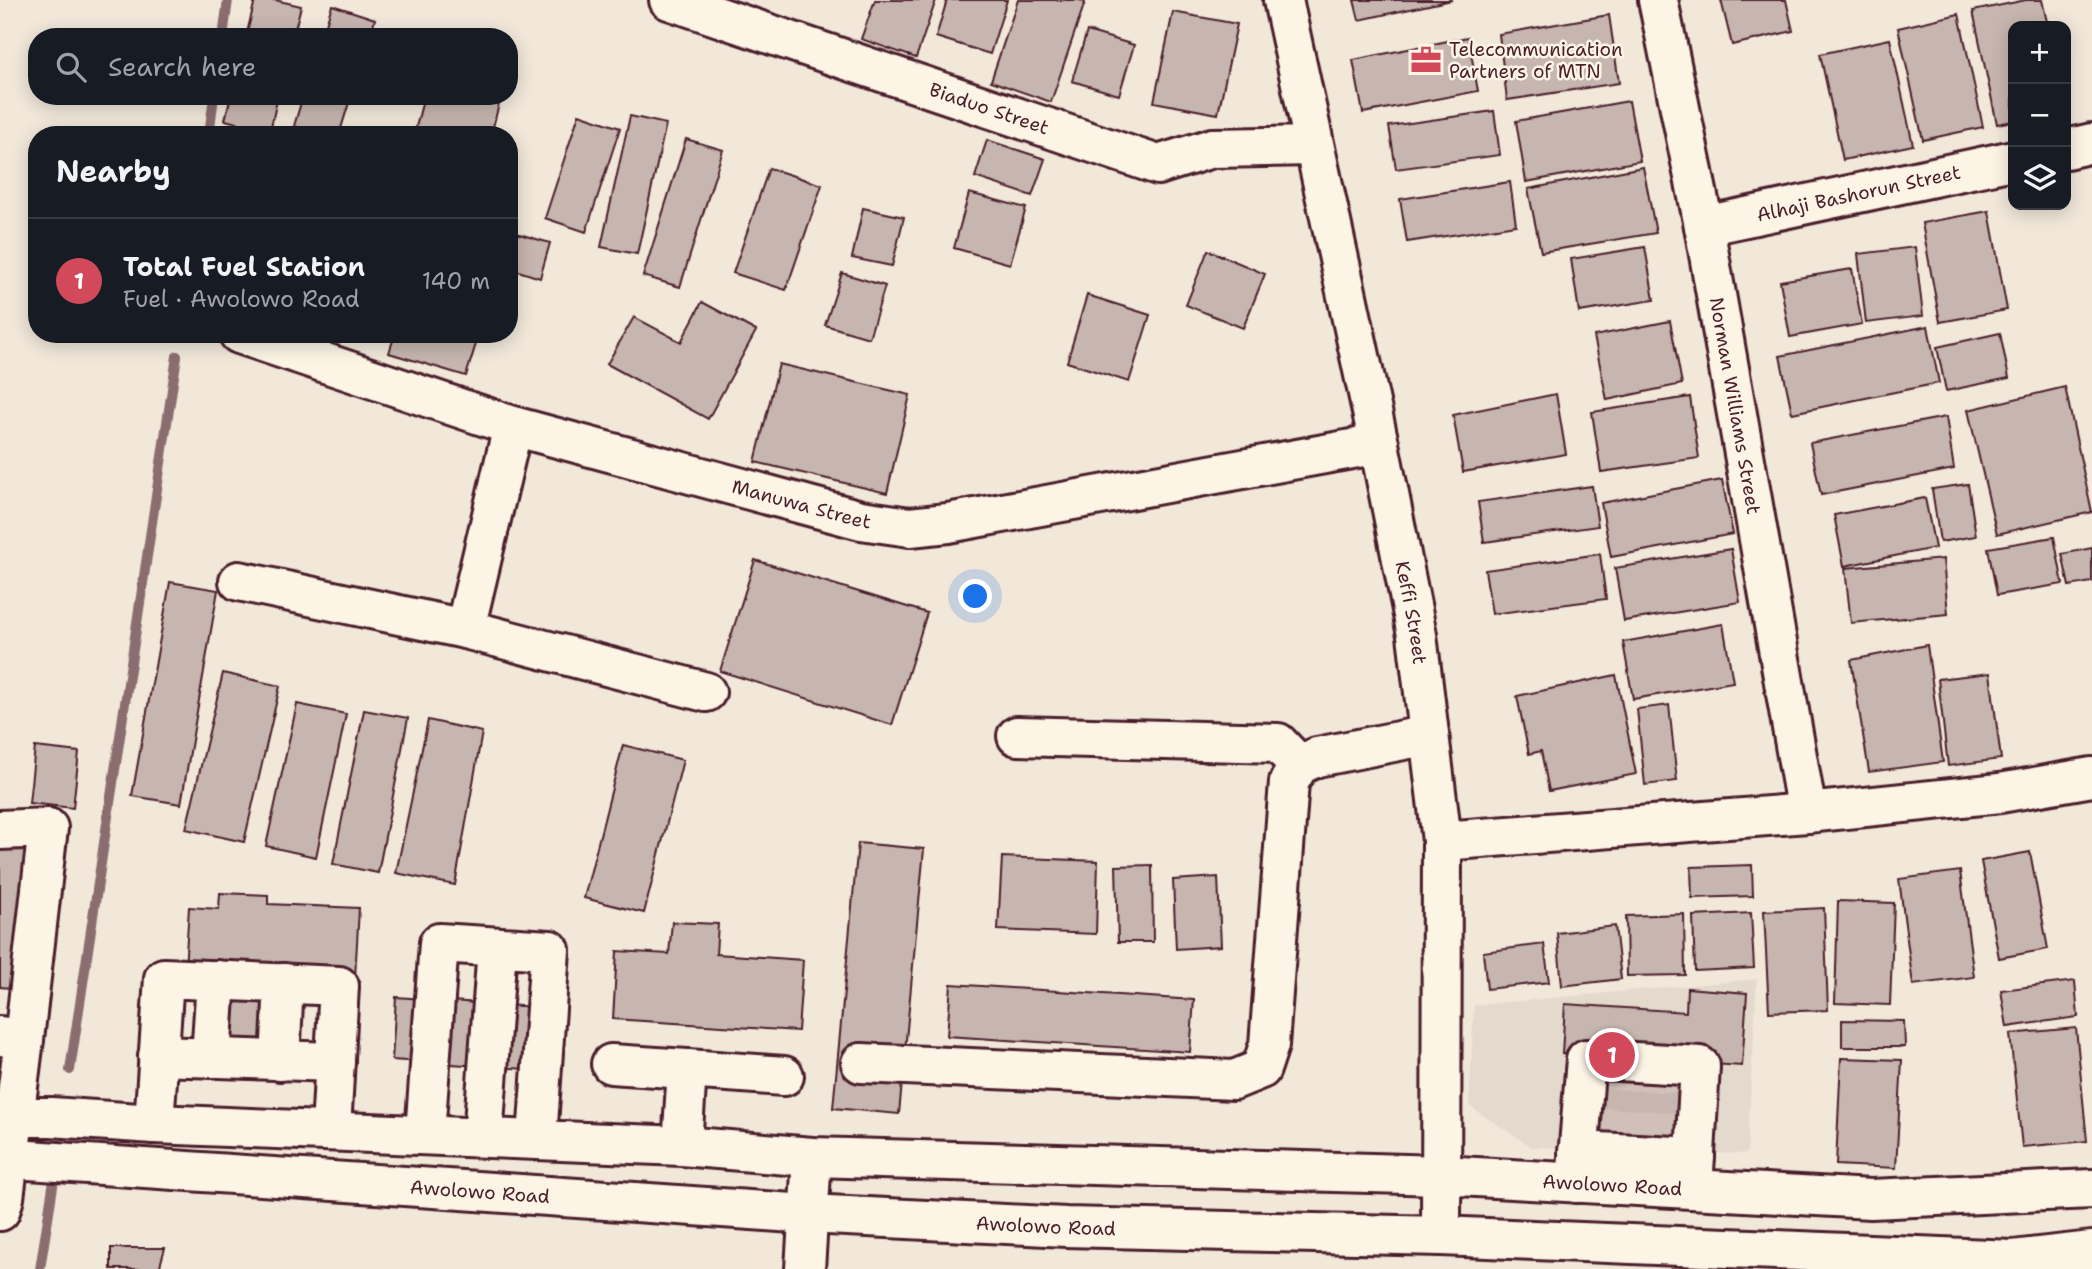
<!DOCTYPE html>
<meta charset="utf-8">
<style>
body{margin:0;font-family:"Shantell Sans",sans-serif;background:#20242c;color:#f1f3f6}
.controls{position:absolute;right:21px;top:21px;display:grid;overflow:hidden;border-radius:14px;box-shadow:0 4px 18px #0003}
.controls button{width:63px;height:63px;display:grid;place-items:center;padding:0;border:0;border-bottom:2px solid #363941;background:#171b24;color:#f1f3f6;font:35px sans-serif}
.you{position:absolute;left:976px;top:597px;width:24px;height:24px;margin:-18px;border:5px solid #fff;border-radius:50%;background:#1a73e8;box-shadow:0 0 0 10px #1a73e833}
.badge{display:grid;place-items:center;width:46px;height:46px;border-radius:50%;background:#d1495b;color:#fff;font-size:23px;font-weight:700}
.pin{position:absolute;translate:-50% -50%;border:4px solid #fff;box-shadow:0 2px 7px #0006}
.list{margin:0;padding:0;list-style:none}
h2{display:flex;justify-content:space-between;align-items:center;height:91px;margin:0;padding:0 28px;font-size:30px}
h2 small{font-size:23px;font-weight:400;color:#9ea1a6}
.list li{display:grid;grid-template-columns:46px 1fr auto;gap:21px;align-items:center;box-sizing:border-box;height:126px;padding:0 28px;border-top:2px solid #363941}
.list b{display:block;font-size:26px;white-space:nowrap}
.list p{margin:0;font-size:23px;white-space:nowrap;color:#9ea1a6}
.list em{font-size:23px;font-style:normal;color:#9ea1a6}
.icon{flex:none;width:38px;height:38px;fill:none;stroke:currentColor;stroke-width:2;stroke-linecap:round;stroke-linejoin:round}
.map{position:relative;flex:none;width:2092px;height:1269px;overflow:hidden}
.search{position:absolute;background:#171b24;box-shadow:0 4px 18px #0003;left:28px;top:28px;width:490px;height:77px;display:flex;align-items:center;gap:18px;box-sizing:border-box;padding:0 24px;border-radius:28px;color:#9ea1a6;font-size:26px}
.panel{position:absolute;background:#171b24;box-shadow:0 4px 18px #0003;left:28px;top:126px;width:490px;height:217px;border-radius:28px}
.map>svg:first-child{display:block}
</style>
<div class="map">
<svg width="2092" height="1269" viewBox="0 0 2092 1269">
<rect width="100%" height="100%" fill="#f1e8da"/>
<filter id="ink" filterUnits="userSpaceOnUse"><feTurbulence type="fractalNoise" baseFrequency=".0143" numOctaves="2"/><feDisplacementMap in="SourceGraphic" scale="14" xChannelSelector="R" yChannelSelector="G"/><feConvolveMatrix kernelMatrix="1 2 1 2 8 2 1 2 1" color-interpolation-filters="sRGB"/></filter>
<g filter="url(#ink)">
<path fill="#e4d9cd" d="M1757 979 1747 1154 1532 1147 1469 1106 1474 1005Z"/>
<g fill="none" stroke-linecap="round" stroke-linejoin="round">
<path stroke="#8b6d6f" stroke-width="10" d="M223 37 228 0
M209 135 214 96
M70 1070 177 356
M40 1269 54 1180"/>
</g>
<path fill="#c7b6af" stroke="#4a1f2b" stroke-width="2" d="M255 0H275L301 6 293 37H246Z
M875 0H936L916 58 861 39Z
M947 0H1007L990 54 936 37Z
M1018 0H1080L1085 2 1051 102 991 81Z
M1354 0H1452L1359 20Z
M1721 0H1786L1793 31 1732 45Z
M2026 0H2042L2048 26H2013V121L1997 124 1973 11Z
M332 5 375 19 370 37H322Z
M1173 12 1237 24 1218 114 1154 102Z
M1959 14 1983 127 1923 140 1898 28Z
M1609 15 1619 83 1507 100 1499 34Z
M1087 31 1134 45 1119 95 1072 81Z
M1468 37 1478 91 1363 113 1353 60Z
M1890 39 1913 145 1843 160 1820 54Z
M231 96H278L270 131 225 120Z
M303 96H351L339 135H323L294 126Z
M424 96H501L491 135H414Z
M1629 101 1640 161 1526 182 1516 121Z
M1494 111 1500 155 1396 169 1389 126Z
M579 114 620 128 586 232 545 218Z
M630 116 666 124 637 254 601 247Z
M686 139 723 150 680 287 643 276Z
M987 140 1045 159 1032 196 975 177Z
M1643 167 1656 233 1541 252 1528 189Z
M769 168 822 185 786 290 733 273Z
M1510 182 1516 225 1407 242 1400 199Z
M969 193 1026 208 1010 264 954 248Z
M863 208 904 217 892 266 852 258Z
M1989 211 2007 310 1940 322 1922 223Z
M509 231 550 243 540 278 509 268Z
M1645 247 1654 300 1579 312 1571 259Z
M1915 247 1923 316 1866 323 1858 254Z
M1208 250 1265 274 1243 328 1186 305Z
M1852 269 1862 324 1790 337 1780 281Z
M842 273 885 286 869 338 825 325Z
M1087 295 1150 315 1129 382 1067 362Z
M702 302 756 331 708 419 607 364 634 317 681 342Z
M1670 321 1682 384 1607 400 1594 336Z
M1928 326 1939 383 1792 413 1780 356Z
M2000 333 2009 378 1946 391 1937 347Z
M395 334H479L466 376 389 353Z
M779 364 910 395 887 493 755 462Z
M2065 387 2092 512 1997 534 1968 410Z
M1556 394 1566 454 1463 472 1453 415Z
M1690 397 1699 458 1601 472 1592 412Z
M1946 417 1954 469 1821 495 1810 443Z
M1722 480 1733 534 1611 557 1601 503Z
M1968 484 1976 536 1940 542 1932 489Z
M1592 486 1598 526 1484 542 1478 502Z
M1925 498 1935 548 1844 566 1834 515Z
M2054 537 2063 584 1997 595 1988 548Z
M2092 548V582L2069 586 2062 554Z
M1731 549 1740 602 1624 621 1615 568Z
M1600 554 1606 599 1492 614 1485 570Z
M1943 559 1948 614 1851 623 1845 568Z
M755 560 927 613 892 725 720 671Z
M170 582 218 590 181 804 132 796Z
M1723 624 1733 682 1633 699 1623 642Z
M1927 645 1943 762 1869 772 1851 660Z
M223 673 280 686 244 842 186 829Z
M1990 673 2001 759 1948 766 1938 679Z
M1616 675 1636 774 1549 791 1541 751 1529 754 1517 696Z
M297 704 346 714 316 857 266 846Z
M1669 705 1677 781 1645 785 1637 709Z
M364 710 408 718 378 873 333 864Z
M428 720 482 732 455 885 396 873Z
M623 745 683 760 644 913 584 898Z
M35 747 79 752 73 808 29 803Z
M858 843 924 849 899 1114 833 1108Z
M0 848 33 851 21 989 0 987Z
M2030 852 2048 949 1999 958 1981 861Z
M1002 857 1098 861 1096 934 998 930Z
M1152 865 1153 942H1118L1116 866Z
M1752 865 1753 896 1692 898 1691 867Z
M1960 871 1974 977 1913 985 1899 879Z
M1218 877 1221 946 1176 949 1173 880Z
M220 893 268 895V904L359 908 355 978 185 969 189 907 219 909Z
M1838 901 1894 903 1890 1005 1835 1003Z
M1824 908 1828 1010 1769 1012 1764 911Z
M1751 913 1754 968 1695 971 1693 916Z
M1684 914 1685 975 1627 976 1626 916Z
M672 922 718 924 716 954 803 960 798 1031 613 1019 617 951 669 954Z
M1615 926 1621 979 1562 986 1557 933Z
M1544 944 1549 982 1487 989 1483 952Z
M2075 981 2078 1017 2007 1027 2001 990Z
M951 984 1194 1000 1190 1052 947 1036Z
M1687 988 1747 993 1742 1066 1562 1054 1565 1004 1686 1012Z
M231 996 273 1000 270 1041 228 1038Z
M396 997 561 1009 556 1071 392 1060Z
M1842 1020 1904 1021 1905 1047H1842Z
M2076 1028 2087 1141 2022 1147 2010 1034Z
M1841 1058 1902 1060 1896 1168 1836 1165Z
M1599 1063 1681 1068 1675 1150 1594 1145Z
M111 1248H165L159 1269H111Z"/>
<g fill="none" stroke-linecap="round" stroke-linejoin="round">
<path stroke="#d0c0b7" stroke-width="38" stroke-dasharray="38 19" stroke-linecap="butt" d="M1621 1147 1626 1064
M1654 1149 1659 1066"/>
<g stroke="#4a1f2b" stroke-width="44">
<g id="minor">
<path id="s1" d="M669 0 1158 165 1212 148 1314 146"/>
<path id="s2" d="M1658 0 1704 226 1807 813"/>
<path d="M2066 149 2092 143"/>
<path id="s3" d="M1704 226 2013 160"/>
<path id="s4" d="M239 334 513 426 861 520 910 527 948 523 1379 444"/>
<path d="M239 581 465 629 706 692"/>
<path d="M465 629 513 426"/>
<path d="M1017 736 1278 743 1299 765"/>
<path d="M0 830 48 828 24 1039"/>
<path d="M1442 841 1807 813 2000 793 2092 777"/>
<path d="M0 1036 24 1039 4 1198 0 1211"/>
<path d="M158 1056 335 1062"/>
<path d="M211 1058 216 980"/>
<path d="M280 1061 284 983"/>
<path d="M861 1063 1234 1080 1261 1069 1269 1045 1289 782 1299 765 1317 757 1429 735"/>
<path d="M611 1064 687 1069"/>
<path d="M154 1124 164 978 339 986 331 1130"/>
<path d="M425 1134 439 943 550 950 537 1139"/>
<path d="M483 1137 497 948"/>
<path d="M682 1146 687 1069 784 1076"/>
<path d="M1578 1151 1695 1157"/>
<path d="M1576 1183 1586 1059 1700 1066 1693 1189"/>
<path d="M805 1269 812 1157"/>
</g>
</g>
<g stroke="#4a1f2b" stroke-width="44">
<g id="major">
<path id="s5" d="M1283 0 1379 444 1417 635 1442 841 1441 1236"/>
<path id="s6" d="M0 1117H51L154 1124 682 1146 812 1157 1441 1175 1871 1199 2092 1189"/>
<path id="s7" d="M0 1158 808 1214 1066 1227 1441 1236 2013 1260 2092 1251"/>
</g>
</g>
<use href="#minor" stroke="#fcf5e5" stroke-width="38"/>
<use href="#major" stroke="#fcf5e5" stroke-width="38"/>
</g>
</g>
<defs>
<g id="office-bare" transform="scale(2.415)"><path d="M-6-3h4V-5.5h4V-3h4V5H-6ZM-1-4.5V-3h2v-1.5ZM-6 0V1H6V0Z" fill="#d1495b" stroke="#fcf5e5" stroke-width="2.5" paint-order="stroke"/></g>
</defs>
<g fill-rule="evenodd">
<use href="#office-bare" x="1426" y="60"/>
</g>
<g text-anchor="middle" stroke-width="5" stroke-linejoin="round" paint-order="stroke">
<g font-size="19" fill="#4a1f2b" stroke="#fcf5e5" text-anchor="start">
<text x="1449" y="56">Telecommunication<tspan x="1449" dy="22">Partners of MTN</tspan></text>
</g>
<g font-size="19" fill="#4a1f2b" stroke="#fcf5e5">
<text dy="7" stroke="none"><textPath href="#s1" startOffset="338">Biaduo Street</textPath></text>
<text dy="7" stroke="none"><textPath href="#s3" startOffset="158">Alhaji Bashorun Street</textPath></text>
<text dy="7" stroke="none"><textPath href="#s2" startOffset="413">Norman Williams Street</textPath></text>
<text dy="7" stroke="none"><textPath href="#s4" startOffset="588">Manuwa Street</textPath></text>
<text dy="7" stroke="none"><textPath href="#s5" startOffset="626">Keffi Street</textPath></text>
<text dy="7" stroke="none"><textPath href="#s6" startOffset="1614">Awolowo Road</textPath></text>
<text dy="7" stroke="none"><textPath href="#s7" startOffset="481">Awolowo Road</textPath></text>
<text dy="7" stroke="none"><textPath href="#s7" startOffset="1048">Awolowo Road</textPath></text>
</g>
</g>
</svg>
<div class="controls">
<button>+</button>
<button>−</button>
<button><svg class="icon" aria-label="layers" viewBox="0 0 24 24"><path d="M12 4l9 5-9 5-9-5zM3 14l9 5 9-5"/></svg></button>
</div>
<div class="you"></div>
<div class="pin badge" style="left:1612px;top:1055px">1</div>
<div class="search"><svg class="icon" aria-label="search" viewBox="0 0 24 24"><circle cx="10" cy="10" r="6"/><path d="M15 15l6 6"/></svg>Search here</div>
<section class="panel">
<h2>Nearby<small></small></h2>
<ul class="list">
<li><span class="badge">1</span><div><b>Total Fuel Station</b><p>Fuel · Awolowo Road</p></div><em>140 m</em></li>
</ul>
</section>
</div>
